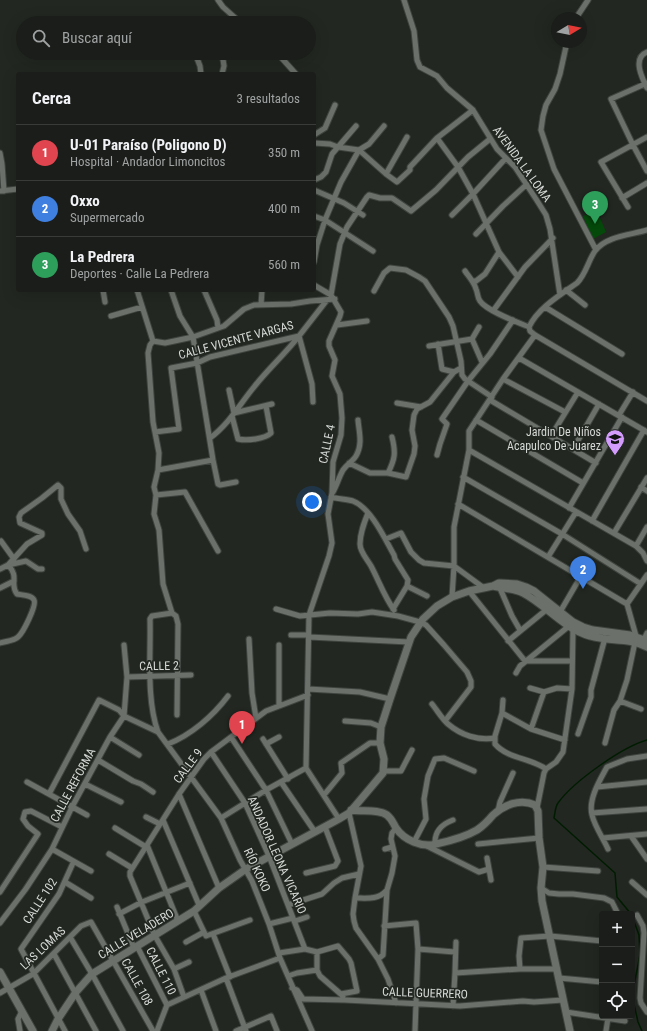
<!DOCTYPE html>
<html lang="es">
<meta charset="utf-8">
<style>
body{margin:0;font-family:"Roboto Condensed",sans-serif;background:#232622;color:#f1f3f6}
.controls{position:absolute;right:12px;bottom:12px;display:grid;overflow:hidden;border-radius:4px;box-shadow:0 4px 16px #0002}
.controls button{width:36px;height:36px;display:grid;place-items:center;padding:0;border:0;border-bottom:1px solid #383b38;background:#1a1d19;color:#f1f3f6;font:20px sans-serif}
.compass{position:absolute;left:551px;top:12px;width:36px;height:36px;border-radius:50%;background:#1a1d19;box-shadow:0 4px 16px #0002;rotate:80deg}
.you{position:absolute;left:312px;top:502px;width:14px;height:14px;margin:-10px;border:3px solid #fff;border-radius:50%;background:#1a73e8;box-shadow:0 0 0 6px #1a73e833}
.badge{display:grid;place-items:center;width:26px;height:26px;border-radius:50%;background:#d39cfc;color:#fff;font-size:13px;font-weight:700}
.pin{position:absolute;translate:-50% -33px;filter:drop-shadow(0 1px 2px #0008)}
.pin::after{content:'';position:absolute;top:21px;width:14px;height:12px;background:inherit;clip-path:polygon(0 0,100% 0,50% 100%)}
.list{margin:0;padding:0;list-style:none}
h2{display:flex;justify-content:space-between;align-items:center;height:52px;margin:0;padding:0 16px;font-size:17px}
h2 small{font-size:13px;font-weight:400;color:#9fa2a2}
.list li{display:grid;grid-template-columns:26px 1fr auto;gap:12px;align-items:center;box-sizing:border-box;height:56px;padding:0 16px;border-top:1px solid #383b38}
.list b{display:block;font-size:15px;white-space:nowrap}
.list p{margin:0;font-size:13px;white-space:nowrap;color:#9fa2a2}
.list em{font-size:13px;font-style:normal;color:#9fa2a2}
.icon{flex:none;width:22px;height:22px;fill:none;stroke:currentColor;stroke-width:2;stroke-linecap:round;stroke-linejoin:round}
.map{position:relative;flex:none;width:647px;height:1031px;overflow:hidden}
.search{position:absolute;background:#1a1d19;box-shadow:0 4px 16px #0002;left:16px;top:16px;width:300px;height:44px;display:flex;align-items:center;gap:10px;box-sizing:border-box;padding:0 14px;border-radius:22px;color:#9fa2a2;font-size:15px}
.panel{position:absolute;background:#1a1d19;box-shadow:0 4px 16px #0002;left:16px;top:72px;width:300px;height:220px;border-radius:4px}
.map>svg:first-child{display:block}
</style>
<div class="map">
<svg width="647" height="1031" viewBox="0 0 647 1031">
<rect width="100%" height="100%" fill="#222721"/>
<path fill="#04490a" d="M597 211 606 232 593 239 583 216Z"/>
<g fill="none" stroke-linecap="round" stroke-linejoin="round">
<path stroke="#001c00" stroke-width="1.5" d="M631 914 617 897 615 873 554 818C555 814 555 807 558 803 573 782 622 747 647 740
M632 916 639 935 640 955 632 995 638 1022 642 1031"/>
<g stroke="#404440" stroke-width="7">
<path id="street" d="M218 0 223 7 241 23
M404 0 414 31 417 60 420 67 437 76 447 88 473 110 497 149 515 167 536 199 546 215 550 229 560 295
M576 18 588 0
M567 42 560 74 555 89 546 105 543 116 541 130 554 169 596 250
M647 52C632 58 642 78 647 88
M195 53 200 66 201 74
M222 53 224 66 222 74
M278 54 296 74
M647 83 611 99 633 145 647 171
M314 135 325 128 335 105
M437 138 458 167 473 194 499 252
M314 143 330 144 338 147 359 150 386 174 397 182 410 170V167L437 138 473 110
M0 153 2 164 4 191
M386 174 407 137
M314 180 321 177 326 172 332 154 356 126
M314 190 344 203 363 215
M0 191 18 189
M622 198 647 183
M628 207 601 162 647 137
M452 215 473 194 506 158
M314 216 325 220 373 251
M647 230C631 235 606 236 595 251 588 261 586 274 577 283 560 295 538 308 529 327L530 331 535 335 647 401
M476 234 503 206 527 184
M314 262 317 245 325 220 341 182 359 150 369 144 384 126
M465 271C469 277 474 282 476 289 478 293 477 297 480 301 487 311 517 322 529 327
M473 281H476L485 274 499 252 518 277
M314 285 331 295
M103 290 105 302
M137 290 153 341 150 345 148 353 153 422 159 453 158 470 154 487 156 495 154 514 159 530 163 584 172 613 176 616 178 624 177 715
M171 290 180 316 193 337 213 460 218 484 220 485 236 482
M204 290 217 320 218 328
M566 290 585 305
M374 291 384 273 390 268 406 270 419 277 425 281 449 317 453 326 461 361 462 375 465 379 492 397
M261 305 262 290
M545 307 622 354
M493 311 525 267 553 238
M111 316 142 307
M337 325 367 321
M299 336 312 384 313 402
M472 339 482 362
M153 341 165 343 193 337 224 326 244 309 254 305 291 304 310 301 335 299
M438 344 442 369 454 372 461 368
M429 346 472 339 479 327
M519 358 647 432
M503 379 565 412
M229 390 234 413 272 404
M490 400 596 463
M397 403 421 407
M619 415 633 392
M232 416 238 439C247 441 265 439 271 433L266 406
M476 420 583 483
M155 432 179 429 171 368 197 363 210 357 299 336 327 300
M551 436 578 392
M210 438C228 425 240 404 254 387 268 369 285 354 299 336
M573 449 599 404
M469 450 636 546 643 553 647 561
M437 455 440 444 447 424 442 419 468 381 490 354 513 320
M349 463 370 473H388L406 477 414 454 415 446 412 430 414 415 417 409 430 402 454 372
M158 470 213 460
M388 473C395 459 396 453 392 437
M463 477 562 534 641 584
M641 487 647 491
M333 492C337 485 339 477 343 470 347 464 353 461 356 456 363 444 359 432 358 420
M156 495 185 492 218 551
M331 497C338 499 346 499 353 501 371 508 385 539 394 555L395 559 408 580 407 586 393 609
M458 504 627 604
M569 508 622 417
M368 513C364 523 360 533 360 544 360 552 367 559 371 566 379 581 384 596 394 610
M592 521 644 430
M614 533 647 478
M386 539 401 533 411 552 419 560 424 563 454 566 484 588
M1 541 14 559
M636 546 647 527
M548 557 576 512
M8 565 27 544 42 535V533L20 523 19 517 21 513 42 498 58 485 61 488V499L68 514 80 531 86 549
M0 569 8 565 26 561 38 569H42
M407 586 427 596
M499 586 512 616 520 630
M0 588 14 581
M469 591 525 661H572
M452 597 454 566V527L469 450V431L503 379 535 335
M276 609 300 616 330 613 358 614 372 612 398 616 420 622 426 625 444 645 467 672 471 681V687L445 721
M560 612 581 576
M172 613 152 616 150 619C151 654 146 699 158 732L221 818 240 860 252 881 269 924 280 958 312 1031
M291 635H309
M309 637 409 642
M249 639 252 693 256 718
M644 639 647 633
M508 641 546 610
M0 643C6 641 14 641 18 637 23 633 37 605 34 600 32 595 21 595 17 594 9 584 20 577 8 565
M516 673 520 666 569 626
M127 677 191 675
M530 688 544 692
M308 689 360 692 390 699
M544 692 557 688 572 689
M503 700 502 713 495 736V744C508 759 531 758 546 769
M620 701 641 709
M432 704C437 710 442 719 448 724 461 735 478 741 495 738
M279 706V645
M502 713 531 729 565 740
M345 721 371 723 381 727
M531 729 544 692
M578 734 591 697V690L605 638
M110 737 139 755
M231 737 266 790 292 844
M263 739 288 779
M605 743 614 710 620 701 627 680 635 642 636 636 627 604 647 575
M168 744C191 735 213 716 228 696
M266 744 279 737
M211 752 245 803 269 856 305 949
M98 760 133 781 141 784 153 792
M306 768 309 615 329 556 332 543 328 514 332 493 333 462 341 435 342 418 340 394 332 376 335 360 329 346V341L340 316 341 312 331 295 340 244 347 227 367 197 369 195 380 198H392L411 211 436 190 468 157 490 139
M306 768 339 819
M384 771H401L412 750
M27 782 87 815
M281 782 315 832
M85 784 121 802
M597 787 647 782
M49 794 99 700 119 710 124 716 158 732
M179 794 219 888
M324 795 342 773 341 763 370 743H380
M537 808 544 773 546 769 556 762 563 752 572 689 573 628
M498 811 500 802 513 773
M349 813 361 866 355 898 353 914 354 921 356 928 378 959 388 979 396 1003
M592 813 647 809
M146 817 160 824
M221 818 266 790 306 768
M163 820 199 905
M115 828 146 847
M631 836 647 859
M603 838 647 834
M414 842 426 819 424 799 428 776 435 759 444 758 474 771
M478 844 539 838
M147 845 178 921
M435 845C434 832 442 824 453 820
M427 846 479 872 489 869
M52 849 91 871
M385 849 392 847
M608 849C603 838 595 827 592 815 588 799 600 780 607 767L627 759 647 756
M109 854 132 868
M487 858 491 880
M543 867 598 871
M306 873 335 866 338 861 325 827
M65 882 91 898
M632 882 647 895
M541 888 549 893 559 894H573L604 898 612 902 618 914
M0 892 38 834 28 826 23 819 25 812 31 811 62 827
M355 898C366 898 378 900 386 891
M288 905 322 894 334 883 342 878 359 874
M117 907 134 948
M194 911 206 936 250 920
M119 914 142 902 190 883
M637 915 643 926 644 933 640 998 641 1003 647 1012
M295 921 307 917
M0 923 25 890 52 849 72 807 110 737 124 716 127 677 124 645
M269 924 293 918
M384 926 416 923 418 949 415 1031
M213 934 230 977
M70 937 92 974 123 1031
M186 942 204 932
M137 946 167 1005
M418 949 455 952
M317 952V970L320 976 343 996
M279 953 305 949 317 952 338 946 349 959 351 963 357 991 341 994
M54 954 96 1031
M378 959 383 955 387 890 392 873 395 856 391 839 392 833 396 828
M174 969 189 962
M520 969 519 956 521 938 550 936 602 941
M455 973 520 969H556
M288 976 297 973 317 970
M226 978 246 1031
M559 978 602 982
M292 988 297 990 303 999 345 1000 460 1006 523 1001 534 1002 563 1000
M201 990 216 1031
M0 993 33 974 81 926 91 922 153 1031
M184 997 174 969 155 936 130 876V872L179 794 204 759 211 752 266 711 308 695
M167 1005 226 978 280 958
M453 1006 455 973 456 942
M566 1012 625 1021
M20 1031 18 1019 22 1011
M65 1031 21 949 59 894 73 863
M157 1031 167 1005
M236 1031 271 1016 277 1031
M606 1031 608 1018"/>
</g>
<g stroke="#404440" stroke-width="9">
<path id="secondary" d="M493 586C503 589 514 588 523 593 546 605 564 629 590 636 609 642 629 637 647 647
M351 810C362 812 378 809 387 815 392 819 393 823 396 828 404 840 422 848 436 844 450 841 465 837 477 830 483 826 488 821 493 815 504 805 520 798 535 805L538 811 539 838 543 867 541 888 542 901 570 1031
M0 972 33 1031
M52 1031 58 1019 76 992 92 974 194 911 219 888 246 869 339 819 349 813 356 805 383 773 384 759 380 743 381 727 390 699 411 637 423 619 437 606 452 597 469 591 493 586 499 583 517 584 526 587 534 591 573 622 583 627 593 630 630 635 647 641"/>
</g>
<use href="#street" stroke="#6b716a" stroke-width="5"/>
<use href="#secondary" stroke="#6b716a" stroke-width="7"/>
</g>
<defs>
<g id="school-pin" transform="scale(1)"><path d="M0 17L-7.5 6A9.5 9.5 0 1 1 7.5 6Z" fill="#d39cfc" stroke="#222721"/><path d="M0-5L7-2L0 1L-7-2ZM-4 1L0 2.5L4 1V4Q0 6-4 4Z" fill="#111"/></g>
</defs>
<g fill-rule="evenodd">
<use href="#school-pin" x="615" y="439"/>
</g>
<g text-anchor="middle" stroke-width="3.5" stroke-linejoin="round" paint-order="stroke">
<g font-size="12" fill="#d6d9d6" stroke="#222721">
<text transform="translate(522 164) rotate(54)" y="4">AVENIDA LA LOMA</text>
<text transform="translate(236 340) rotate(-15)" y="4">CALLE VICENTE VARGAS</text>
<text transform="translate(327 444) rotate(-78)" y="4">CALLE 4</text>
<text transform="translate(159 666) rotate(-1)" y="4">CALLE 2</text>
<text transform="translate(188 766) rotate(-53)" y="4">CALLE 9</text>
<text transform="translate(73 785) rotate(-62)" y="4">CALLE REFORMA</text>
<text transform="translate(277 855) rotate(66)" y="4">ANDADOR LEONA VICARIO</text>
<text transform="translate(257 870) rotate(65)" y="4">RÍO KOKO</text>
<text transform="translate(40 901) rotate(-57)" y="4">CALLE 102</text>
<text transform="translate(136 934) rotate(-31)" y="4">CALLE VELADERO</text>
<text transform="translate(43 948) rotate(-43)" y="4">LAS LOMAS</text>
<text transform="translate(161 971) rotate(63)" y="4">CALLE 110</text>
<text transform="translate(137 982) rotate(61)" y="4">CALLE 108</text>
<text transform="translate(425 993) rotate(2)" y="4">CALLE GUERRERO</text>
</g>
<g font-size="12" fill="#d6d9d6" stroke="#222721" text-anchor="end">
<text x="601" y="436">Jardin De Niños<tspan x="601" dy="14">Acapulco De Juarez</tspan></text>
</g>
</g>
</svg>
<div class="controls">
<button>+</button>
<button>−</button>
<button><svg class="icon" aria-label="locate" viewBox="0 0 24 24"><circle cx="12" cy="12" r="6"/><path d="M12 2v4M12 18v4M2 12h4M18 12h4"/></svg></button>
</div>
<svg class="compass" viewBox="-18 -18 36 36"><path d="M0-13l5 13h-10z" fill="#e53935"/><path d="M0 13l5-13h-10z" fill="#9fa2a2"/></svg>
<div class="you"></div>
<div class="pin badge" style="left:242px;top:744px;background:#e0444e">1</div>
<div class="pin badge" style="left:583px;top:589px;background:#3f7fe0">2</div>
<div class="pin badge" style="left:595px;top:224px;background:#2e9e5b">3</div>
<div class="search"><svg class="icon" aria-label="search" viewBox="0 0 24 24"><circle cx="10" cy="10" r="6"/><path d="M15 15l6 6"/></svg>Buscar aquí</div>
<section class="panel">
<h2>Cerca<small>3 resultados</small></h2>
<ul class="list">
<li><span class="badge" style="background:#e0444e">1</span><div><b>U-01 Paraíso (Poligono D)</b><p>Hospital · Andador Limoncitos</p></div><em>350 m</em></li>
<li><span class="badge" style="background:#3f7fe0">2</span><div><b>Oxxo</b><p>Supermercado</p></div><em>400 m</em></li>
<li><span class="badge" style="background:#2e9e5b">3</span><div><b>La Pedrera</b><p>Deportes · Calle La Pedrera</p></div><em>560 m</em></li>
</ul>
</section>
</div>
